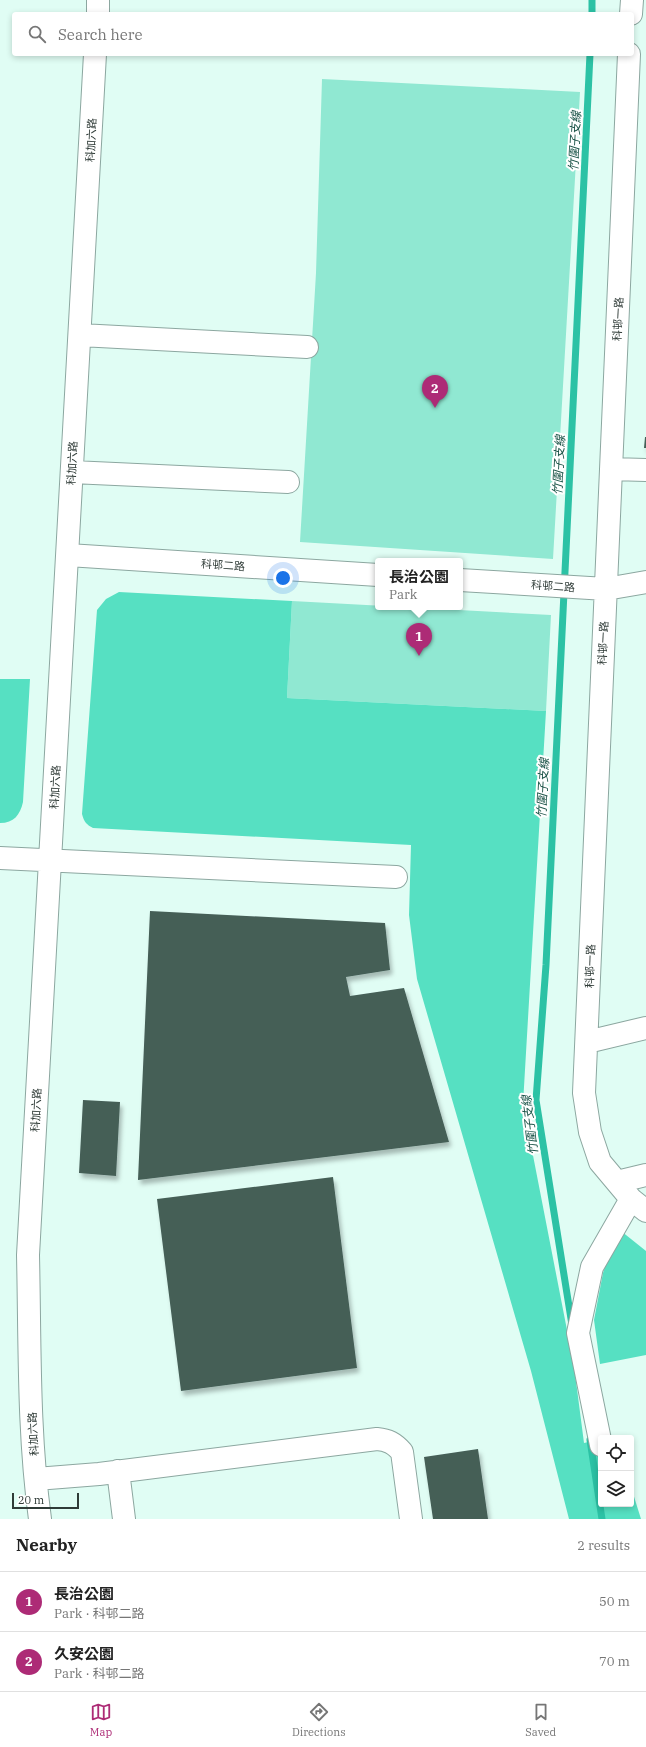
<!DOCTYPE html>
<meta charset="utf-8">
<style>
body{margin:0;font-family:"IBM Plex Serif","Noto Sans TC",serif;background:#f6f6f6;color:#222}
.controls{position:absolute;right:12px;bottom:12px;display:grid;overflow:hidden;border-radius:4px;box-shadow:0 2px 6px #0003}
.controls button{width:36px;height:36px;display:grid;place-items:center;padding:0;border:0;border-bottom:1px solid #e0e0e0;background:#fff;color:#222;font:20px sans-serif}
.scale{position:absolute;left:12px;bottom:10px;width:67px;box-sizing:border-box;padding-left:4px;border:2px solid #2f3b37;border-top:0;font-size:11px;line-height:14px;white-space:nowrap;color:#2f3b37;-webkit-text-stroke:3px #fff;paint-order:stroke}
.you{position:absolute;left:283px;top:578px;width:14px;height:14px;margin:-10px;border:3px solid #fff;border-radius:50%;background:#1a73e8;box-shadow:0 0 0 6px #1a73e833}
.badge{display:grid;place-items:center;width:26px;height:26px;border-radius:50%;background:#ad2b76;color:#fff;font-size:13px;font-weight:700}
.pin{position:absolute;translate:-50% -33px;filter:drop-shadow(0 1px 2px #0008)}
.pin::after{content:'';position:absolute;top:21px;width:14px;height:12px;background:inherit;clip-path:polygon(0 0,100% 0,50% 100%)}
.popup{position:absolute;left:375px;top:558px;width:88px;height:52px;box-sizing:border-box;display:grid;place-content:center;border-radius:4px;background:#fff;filter:drop-shadow(0 1px 3px #0005);font-size:13px;white-space:nowrap;color:#767676}
.popup b{font-size:15px;color:#222}
.popup::after{content:'';position:absolute;left:50%;top:100%;margin-left:-8px;border:8px solid transparent;border-top-color:#fff}
.list{margin:0;padding:0;list-style:none}
h2{display:flex;justify-content:space-between;align-items:center;height:52px;margin:0;padding:0 16px;font-size:17px}
h2 small{font-size:13px;font-weight:400;color:#767676}
.list li{display:grid;grid-template-columns:26px 1fr auto;gap:12px;align-items:center;box-sizing:border-box;height:60px;padding:0 16px;border-top:1px solid #e0e0e0}
.list b{display:block;font-size:15px;white-space:nowrap}
.list p{margin:0;font-size:13px;white-space:nowrap;color:#767676}
.list em{font-size:13px;font-style:normal;color:#767676}
.icon{flex:none;width:22px;height:22px;fill:none;stroke:currentColor;stroke-width:2;stroke-linecap:round;stroke-linejoin:round}
.map{position:relative;flex:none;width:646px;height:1519px;overflow:hidden}
.search{position:absolute;background:#fff;box-shadow:0 2px 6px #0003;left:12px;right:12px;top:12px;height:44px;display:flex;align-items:center;gap:10px;box-sizing:border-box;padding:0 14px;border-radius:4px;color:#767676;font-size:15px}
.sheet{height:172px;background:#fff}
nav{display:flex;justify-content:space-around;align-items:center;box-sizing:border-box;height:56px;border-top:1px solid #e0e0e0;background:#fff;font-size:11px;color:#767676}
nav a{display:grid;justify-items:center;gap:2px}
nav .on{color:#ad2b76}
.map>svg:first-child{display:block}
</style>
<div class="map">
<svg width="646" height="1519" viewBox="0 0 646 1519">
<defs>
<filter id="shadow"><feDropShadow dx="2.5" dy="4.5" stdDeviation="2" flood-color="#0004"/></filter>
</defs>
<rect width="100%" height="100%" fill="#e0fdf4"/>
<path fill="#90e8d2" d="M322 79 580 92 553 559 300 542 316 273Z
M292 601 551 615 546 711 287 698Z"/>
<path fill="#56e0c2" d="M119 592 292 601 287 698 546 711 523 1104 574 1366 584 1443 601 1439V1504H631V1487L641 1519H569L531 1371 417 979 409 915 411 845 93 828C87 825 84 822 82 814L97 610 106 599Z
M0 679H30L23 802C20 815 14 823 0 823Z
M621 1231 646 1251V1355L600 1364 594 1320 603 1273 614 1240Z"/>
<g fill="none" stroke-linecap="round" stroke-linejoin="round">
<path stroke="#2cc2a5" stroke-width="7" d="M592 14V0
M572 1325 536 1100 546 965 590 54
M590 1440 602 1519"/>
</g>
<path fill="#455e57" filter="url(#shadow)" d="M645 437H646V448H644Z
M150 911 385 923 390 970 346 977 350 996 404 988 449 1142 138 1180Z
M83 1100 120 1102 116 1176 79 1173Z
M333 1177 357 1368 181 1391 157 1199Z
M478 1449 488 1519H433L424 1457Z"/>
<g fill="none" stroke-linecap="round" stroke-linejoin="round">
<g stroke="#8ca7a0" stroke-width="24">
<path id="minor" d="M98 14V0
M631 14 632 0
M629 54 584 1093 590 1132 600 1162 631 1199 646 1211
M80 335 307 347
M611 469 646 470
M72 472 288 482
M68 555 378 575
M460 580 606 589 646 582
M0 858 396 877
M587 1042 646 1028
M617 1182 646 1175
M601 1445 578 1333 592 1267 631 1199
M118 1471 124 1519
M36 1479 99 1474 377 1439C388 1440 394 1443 402 1452L411 1519
M40 1519C28 1432 30 1343 28 1255L95 54"/>
</g>
<use href="#minor" stroke="#fff" stroke-width="22"/>
</g>
<g text-anchor="middle" stroke-width="4" stroke-linejoin="round" paint-order="stroke">
<g font-size="11" fill="#2f3b37" stroke="#fff">
<text transform="translate(91 140) rotate(-87)" y="4">科加六路</text>
<text transform="translate(618 319) rotate(-87)" y="4">科邨一路</text>
<text transform="translate(72 463) rotate(-87)" y="4">科加六路</text>
<text transform="translate(223 565) rotate(4)" y="4">科邨二路</text>
<text transform="translate(553 586) rotate(4)" y="4">科邨二路</text>
<text transform="translate(603 643) rotate(-87)" y="4">科邨一路</text>
<text transform="translate(55 787) rotate(-87)" y="4">科加六路</text>
<text transform="translate(590 966) rotate(-88)" y="4">科邨一路</text>
<text transform="translate(36 1110) rotate(-87)" y="4">科加六路</text>
<text transform="translate(33 1434) rotate(-93)" y="4">科加六路</text>
</g>
<g font-size="12" font-style="italic" fill="#1a5347" stroke="#fff">
<text transform="translate(575 141) rotate(-87)" y="4">竹圍子支線</text>
<text transform="translate(559 465) rotate(-87)" y="4">竹圍子支線</text>
<text transform="translate(543 788) rotate(-87)" y="4">竹圍子支線</text>
<text transform="translate(530 1125) rotate(-97)" y="4">竹圍子支線</text>
</g>
</g>
</svg>
<div class="controls">
<button><svg class="icon" aria-label="locate" viewBox="0 0 24 24"><circle cx="12" cy="12" r="6"/><path d="M12 2v4M12 18v4M2 12h4M18 12h4"/></svg></button>
<button><svg class="icon" aria-label="layers" viewBox="0 0 24 24"><path d="M12 4l9 5-9 5-9-5zM3 14l9 5 9-5"/></svg></button>
</div>
<div class="scale">20 m</div>
<div class="you"></div>
<div class="pin badge" style="left:419px;top:656px">1</div>
<div class="popup"><b>長治公園</b>Park</div>
<div class="pin badge" style="left:435px;top:408px">2</div>
<div class="search"><svg class="icon" aria-label="search" viewBox="0 0 24 24"><circle cx="10" cy="10" r="6"/><path d="M15 15l6 6"/></svg>Search here</div>
</div>
<section class="sheet">
<h2>Nearby<small>2 results</small></h2>
<ul class="list">
<li><span class="badge">1</span><div><b>長治公園</b><p>Park · 科邨二路</p></div><em>50 m</em></li>
<li><span class="badge">2</span><div><b>久安公園</b><p>Park · 科邨二路</p></div><em>70 m</em></li>
</ul>
</section>
<nav>
<a class="on"><svg class="icon" aria-label="map" viewBox="0 0 24 24"><path d="M3 6l6-2 6 2 6-2v14l-6 2-6-2-6 2zM9 4v14M15 6v14"/></svg>Map</a>
<a><svg class="icon" aria-label="directions" viewBox="0 0 24 24"><path d="M12 3l9 9-9 9-9-9zM9 14v-3h6M13 9l2 2-2 2"/></svg>Directions</a>
<a><svg class="icon" aria-label="saved" viewBox="0 0 24 24"><path d="M7 4h10v16l-5-4-5 4z"/></svg>Saved</a>
</nav>
